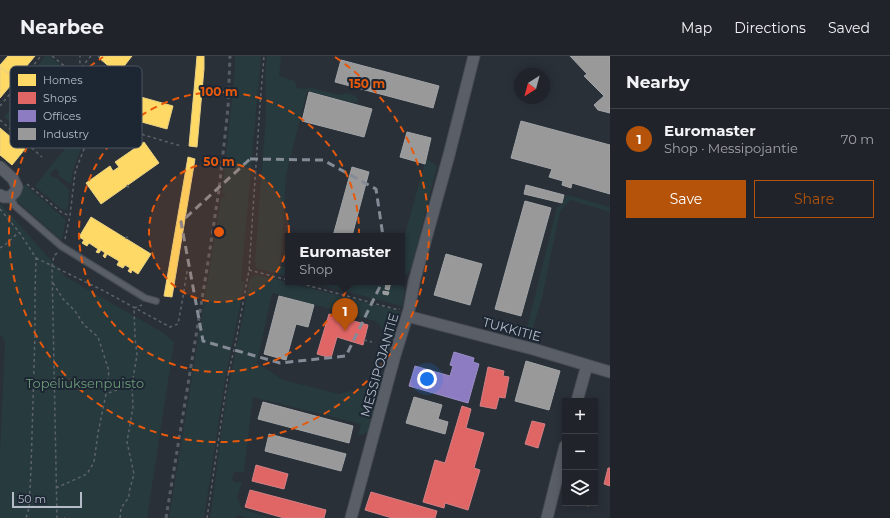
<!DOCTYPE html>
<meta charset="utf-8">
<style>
body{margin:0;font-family:Montserrat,sans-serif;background:#282c32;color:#f1f3f6}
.controls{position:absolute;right:12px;bottom:12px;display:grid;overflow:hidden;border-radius:0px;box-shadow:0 2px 10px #0003}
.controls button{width:36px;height:36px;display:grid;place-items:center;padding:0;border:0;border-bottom:1px solid #3d4147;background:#20242a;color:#f1f3f6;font:20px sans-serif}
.compass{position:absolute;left:514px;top:12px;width:36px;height:36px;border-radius:50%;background:#20242a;box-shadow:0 2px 10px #0003;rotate:216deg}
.scale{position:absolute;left:12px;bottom:10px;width:70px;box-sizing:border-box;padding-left:4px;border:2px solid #b4bcc9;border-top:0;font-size:11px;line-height:14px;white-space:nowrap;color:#b4bcc9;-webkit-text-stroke:3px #1d2633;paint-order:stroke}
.you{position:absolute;left:427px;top:323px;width:14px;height:14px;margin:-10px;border:3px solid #fff;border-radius:50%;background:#1a73e8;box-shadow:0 0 0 6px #1a73e833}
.badge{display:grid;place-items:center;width:26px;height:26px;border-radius:50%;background:#b45309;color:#fff;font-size:13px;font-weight:700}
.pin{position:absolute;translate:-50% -33px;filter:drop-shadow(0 1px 2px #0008)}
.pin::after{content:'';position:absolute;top:21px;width:14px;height:12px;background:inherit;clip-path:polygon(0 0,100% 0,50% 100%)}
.popup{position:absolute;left:285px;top:177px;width:120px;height:52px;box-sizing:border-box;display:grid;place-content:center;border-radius:0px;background:#20242a;filter:drop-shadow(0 1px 3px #0005);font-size:13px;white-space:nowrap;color:#a2a4a8}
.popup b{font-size:15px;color:#f1f3f6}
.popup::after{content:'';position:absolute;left:50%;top:100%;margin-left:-8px;border:8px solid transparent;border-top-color:#20242a}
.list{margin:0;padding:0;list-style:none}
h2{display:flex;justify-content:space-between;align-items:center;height:52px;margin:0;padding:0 16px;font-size:17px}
h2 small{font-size:13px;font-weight:400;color:#a2a4a8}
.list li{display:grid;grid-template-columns:26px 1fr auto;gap:12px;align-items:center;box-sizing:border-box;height:60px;padding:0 16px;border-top:1px solid #3d4147}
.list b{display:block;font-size:15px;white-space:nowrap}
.list p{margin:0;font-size:13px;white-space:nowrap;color:#a2a4a8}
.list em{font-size:13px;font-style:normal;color:#a2a4a8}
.actions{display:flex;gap:8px;padding:12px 16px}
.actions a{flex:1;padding:9px 0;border:1px solid #b45309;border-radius:0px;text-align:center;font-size:14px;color:#b45309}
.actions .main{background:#b45309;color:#fff}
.icon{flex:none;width:22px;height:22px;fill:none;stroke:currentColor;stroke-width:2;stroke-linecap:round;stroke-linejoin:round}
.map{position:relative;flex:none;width:610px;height:462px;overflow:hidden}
header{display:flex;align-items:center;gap:24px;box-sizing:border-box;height:56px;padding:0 20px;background:#20242a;border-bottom:1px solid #3d4147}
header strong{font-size:19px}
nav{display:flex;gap:22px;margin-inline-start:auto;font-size:14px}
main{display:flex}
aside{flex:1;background:#20242a}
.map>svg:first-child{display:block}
</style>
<header>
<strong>Nearbee</strong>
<nav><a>Map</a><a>Directions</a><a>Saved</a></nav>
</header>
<main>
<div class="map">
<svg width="610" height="462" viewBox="0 0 610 462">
<rect width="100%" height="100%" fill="#2a3038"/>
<path fill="#273a3e" d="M45 0H49L77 22 87 66 86 77 73 114 71 128 59 120V115L54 113 50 118 52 121 57 122 69 134 68 151 67 154 61 153 35 130 80 74 76 46 71 42 35 86 26 79 62 35 47 23 11 67 4 61 40 17 36 14 37 11Z
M235 0H261L241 226 245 225 226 318 204 462H169L221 142 225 140V138L222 137 235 13Z
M267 0H281L279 20 295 25 297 32 304 33 311 32 339 39 347 37 355 40 359 44 356 46H351L307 35 286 119 282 187 281 200 279 208 281 210 288 212V220L256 212 255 206 266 60 265 16Z
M426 103 433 107 437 111 411 213 407 218 402 217V189Z
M24 129H26L66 164 62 182 61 184 17 145C16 139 20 133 24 129Z
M567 139 610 151V156L570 144 560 155 542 242 531 278 526 276 557 151 562 148Z
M0 147 66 221 162 276 174 286 147 462H0V396L5 286 0 278Z
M259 219 399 255 400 258 389 297C386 301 384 301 379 301 383 286 389 275 375 265L272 237 257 307 271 316 283 324 339 338 367 331 372 327 376 311 381 315 383 319 368 375 364 378 358 379 361 368 253 341 244 416H234L232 422 234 426H242L237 441 242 453 271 462H248L237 459 236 462H210C216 425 219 387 225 350 232 308 243 267 249 225L254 220Z
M310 226H354L368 229 372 228 376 226H399C407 233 404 241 402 250Z"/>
<path fill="#ffd966" stroke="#e8d084" d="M8 0H35L16 23 0 11V9Z
M101 0H132L118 18 99 2Z
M197 0H204V13L197 91 189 90 196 12Z
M0 11 16 23 0 42Z
M105 31 173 50 167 73 98 54Z
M0 72 25 93 12 109 0 99Z
M144 86 159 107 101 148 86 127 110 110 113 115 119 111 115 106Z
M188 101 195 103 172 241 164 240Z
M91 161 151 198 138 218 132 214 131 217 128 215 130 212 125 209 123 212 117 209 119 205 107 198 105 202 103 200 105 197 101 194 99 197 96 196 98 193 89 187 87 190 82 187 84 184 79 181Z"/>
<path fill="#e06666" stroke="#d38084" d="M329 258 368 269 363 289 337 281 331 302 317 298Z
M488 311 504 315 503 320 509 321 505 342 499 341 496 353 480 350Z
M462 350 471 353 466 372 484 377 474 412 480 414 468 454 445 447 444 452 423 446 435 404 445 407Z
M532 365 545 368 538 392 525 388Z
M256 409 288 418 284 433 252 425Z
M608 412H610V430L604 428Z
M250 434 326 454 324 462H284L245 451Z
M371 436 437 455 435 462H392L365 454Z
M577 447H590L589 450Z"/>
<path fill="#8e7cc3" stroke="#998fc5" d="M454 296 474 302 473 306 479 308 468 347 409 330 415 310 450 320 453 310 450 309Z"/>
<path fill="#999" stroke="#a1a4a7" d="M570 0H610V57L598 54 594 49 604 40 584 20 587 18Z
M341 4 439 30 433 52 335 26Z
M309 36 372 53 364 81 302 65Z
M521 65 610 89V138L572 127 571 132 562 129 563 125 549 121 552 113 511 102Z
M407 76 431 82 425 108 400 101Z
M352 111 369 116 352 180H333Z
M526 129 564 139 562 147 524 138Z
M525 145 551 152 521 260 495 253Z
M446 198 482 208 470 249 434 239Z
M386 226H391L389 234 385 233Z
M383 235 389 236 388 239 383 238Z
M279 240 314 249 308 271 296 268 286 304 264 298Z
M526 305 560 315 549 354 515 345Z
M414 341 442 349 438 363 448 366 445 378 406 367Z
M263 346 353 370 349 387 258 363Z
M269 378 346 398 341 415 265 395Z"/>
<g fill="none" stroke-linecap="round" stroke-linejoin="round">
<g stroke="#484c53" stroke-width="8">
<path id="lane" d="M10 141 15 150 61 190 145 242 156 245"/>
</g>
<g stroke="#484c53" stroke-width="13">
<path id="street" d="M0 111 13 123 17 131 15 136 10 141H4L0 139
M407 260 533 293 610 316
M577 345 587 309
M351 462 395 299 409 254 414 226 449 99 474 0
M547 462 565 390"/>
</g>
<path stroke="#5d636a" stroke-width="1.5" stroke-dasharray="3 3" stroke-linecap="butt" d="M52 0 73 17 81 19
M91 0 80 13 135 28
M98 0 99 1V0
M135 39 138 29
M0 50 41 0
M90 61 125 70
M127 62 124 73 181 90
M0 64 42 101
M27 128 61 156 70 160
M127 129 129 132
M0 153 19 176 36 202 35 239V277L31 413 29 452 26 462
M65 183 70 160 75 117C79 103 90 83 90 70 90 55 83 42 81 28 79 19 80 9 80 0
M126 183 128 179
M0 192 6 188 19 176
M57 197 54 200 52 210 57 462
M36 202 102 234 170 271 178 268 183 241 187 215
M249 214 288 224
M295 226 395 253H400
M53 227 63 243 75 255 84 269 98 281 109 315 106 338
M134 252 142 249
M364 284 372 286
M56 432 87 418 94 406 98 377 106 338 132 328 137 299 135 281 134 252
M64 462H65
M120 462 121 452 129 441V436L134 418 127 386 133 351 132 328
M207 462 228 319 236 285 249 214 260 49 264 0"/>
<use href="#lane" stroke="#5a5e66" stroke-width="5.5"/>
<use href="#street" stroke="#5a5e66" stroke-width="11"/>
<path stroke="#595d64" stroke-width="3" stroke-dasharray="4 4" stroke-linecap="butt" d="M166 462 205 225 219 134 228 52 230 0"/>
</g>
<path fill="none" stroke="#848b96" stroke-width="3" stroke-dasharray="8 5" stroke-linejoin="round" d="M250 103 323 104 376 133 388 214 346 300 280 307 203 285 181 166Z"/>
<circle cx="219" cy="176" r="70" fill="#e8590c" fill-opacity=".12"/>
<g fill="none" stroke="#e8590c" stroke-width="2" stroke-dasharray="7 5">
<circle cx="219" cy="176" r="70"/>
<circle cx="219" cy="176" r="140"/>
<path d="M335 1A210 210 0 1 1 103 1"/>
</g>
<g text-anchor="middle" stroke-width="4" stroke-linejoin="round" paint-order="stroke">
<g font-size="13" fill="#b4bcc9" stroke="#1d2633">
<text transform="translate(512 273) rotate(15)" y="5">TUKKITIE</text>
<text transform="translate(379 309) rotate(-74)" y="5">MESSIPOJANTIE</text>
</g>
<g font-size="13" fill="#6b9a76" stroke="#1d2633">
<text x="85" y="332">Topeliuksenpuisto</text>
</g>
</g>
<rect x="10" y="10" width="132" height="82" rx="6" fill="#1d2633" stroke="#4a5360" stroke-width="1"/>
<rect x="18" y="18" width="18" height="12" fill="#ffd966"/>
<rect x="18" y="36" width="18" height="12" fill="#e06666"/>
<rect x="18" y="54" width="18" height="12" fill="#8e7cc3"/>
<rect x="18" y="72" width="18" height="12" fill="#999"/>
<g font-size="11" fill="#b4bcc9">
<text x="43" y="28">Homes</text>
<text x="43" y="46">Shops</text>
<text x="43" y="64">Offices</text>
<text x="43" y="82">Industry</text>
</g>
<circle cx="219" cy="176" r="6" fill="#e8590c" stroke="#1d2633" stroke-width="2"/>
<g font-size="12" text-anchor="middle" font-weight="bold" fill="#e8590c" stroke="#1d2633" stroke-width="4" stroke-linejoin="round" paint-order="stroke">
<text x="367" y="32">150 m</text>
<text x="219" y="40">100 m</text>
<text x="219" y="110">50 m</text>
</g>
</svg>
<div class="controls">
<button>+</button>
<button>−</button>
<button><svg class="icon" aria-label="layers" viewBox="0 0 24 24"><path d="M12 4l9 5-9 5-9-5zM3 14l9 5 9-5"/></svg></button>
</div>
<svg class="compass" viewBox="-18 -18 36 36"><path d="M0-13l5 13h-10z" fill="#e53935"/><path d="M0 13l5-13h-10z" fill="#a2a4a8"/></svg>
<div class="scale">50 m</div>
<div class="you"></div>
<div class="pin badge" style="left:345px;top:275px">1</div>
<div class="popup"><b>Euromaster</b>Shop</div>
</div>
<aside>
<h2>Nearby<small></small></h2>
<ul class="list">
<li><span class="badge">1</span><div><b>Euromaster</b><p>Shop · Messipojantie</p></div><em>70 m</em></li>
</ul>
<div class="actions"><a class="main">Save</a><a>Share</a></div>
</aside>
</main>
